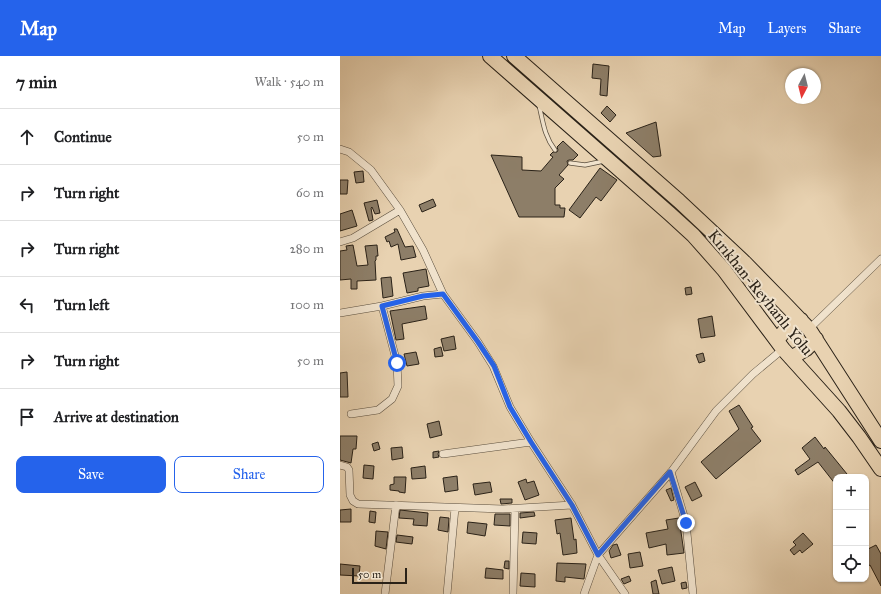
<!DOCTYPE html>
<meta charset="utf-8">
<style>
body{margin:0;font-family:"IM FELL Great Primer",serif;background:#f2f2f2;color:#202124}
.controls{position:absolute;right:12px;bottom:12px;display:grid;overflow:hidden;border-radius:8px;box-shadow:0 1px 3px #0004}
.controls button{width:36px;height:36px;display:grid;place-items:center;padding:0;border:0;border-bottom:1px solid #e0e0e0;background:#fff;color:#202124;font:20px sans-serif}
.compass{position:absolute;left:445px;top:12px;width:36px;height:36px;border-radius:50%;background:#fff;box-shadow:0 1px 3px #0004;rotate:187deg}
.scale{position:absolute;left:12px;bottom:10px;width:55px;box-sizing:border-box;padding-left:4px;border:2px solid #2a2218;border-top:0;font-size:11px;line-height:14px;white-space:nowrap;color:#2a2218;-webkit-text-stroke:3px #f0e2cc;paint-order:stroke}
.stop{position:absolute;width:12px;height:12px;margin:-9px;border:3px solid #2563eb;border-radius:50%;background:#fff}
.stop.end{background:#2563eb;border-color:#fff;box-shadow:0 1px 4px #0008}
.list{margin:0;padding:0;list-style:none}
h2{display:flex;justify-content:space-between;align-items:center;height:52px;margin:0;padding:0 16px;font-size:17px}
h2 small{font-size:13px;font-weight:400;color:#757577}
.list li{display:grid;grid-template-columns:26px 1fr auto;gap:12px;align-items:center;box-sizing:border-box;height:56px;padding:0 16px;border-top:1px solid #e0e0e0}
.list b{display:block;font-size:15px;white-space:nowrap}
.list em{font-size:13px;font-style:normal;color:#757577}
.actions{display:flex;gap:8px;padding:12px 16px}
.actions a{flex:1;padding:9px 0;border:1px solid #2563eb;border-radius:8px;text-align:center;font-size:14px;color:#2563eb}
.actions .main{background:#2563eb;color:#fff}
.icon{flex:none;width:22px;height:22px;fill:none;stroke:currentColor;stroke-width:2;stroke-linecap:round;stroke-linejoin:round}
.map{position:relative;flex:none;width:541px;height:538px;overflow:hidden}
header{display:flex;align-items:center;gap:24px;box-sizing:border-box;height:56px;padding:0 20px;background:#2563eb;color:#fff}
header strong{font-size:19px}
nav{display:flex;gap:22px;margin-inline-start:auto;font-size:14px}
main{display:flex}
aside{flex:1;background:#fff}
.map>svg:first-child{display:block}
</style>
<header>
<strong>Map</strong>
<nav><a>Map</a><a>Layers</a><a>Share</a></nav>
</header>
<main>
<aside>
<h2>7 min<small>Walk · 540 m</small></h2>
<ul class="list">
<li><svg class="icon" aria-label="ahead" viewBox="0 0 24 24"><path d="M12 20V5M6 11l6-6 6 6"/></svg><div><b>Continue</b></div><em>50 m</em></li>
<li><svg class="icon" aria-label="right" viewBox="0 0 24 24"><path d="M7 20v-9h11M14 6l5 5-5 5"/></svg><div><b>Turn right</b></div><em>60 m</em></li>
<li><svg class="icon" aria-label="right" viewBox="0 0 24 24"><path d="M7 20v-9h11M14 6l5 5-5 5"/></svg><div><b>Turn right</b></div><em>280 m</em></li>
<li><svg class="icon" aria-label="left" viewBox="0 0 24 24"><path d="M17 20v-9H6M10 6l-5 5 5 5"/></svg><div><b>Turn left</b></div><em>100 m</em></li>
<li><svg class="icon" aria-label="right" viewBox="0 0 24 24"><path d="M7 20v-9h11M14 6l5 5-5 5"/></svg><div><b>Turn right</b></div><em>50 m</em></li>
<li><svg class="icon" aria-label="arrive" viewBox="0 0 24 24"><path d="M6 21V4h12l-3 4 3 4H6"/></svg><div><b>Arrive at destination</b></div></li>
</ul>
<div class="actions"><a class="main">Save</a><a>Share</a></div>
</aside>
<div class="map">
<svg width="541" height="538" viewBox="0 0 541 538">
<rect width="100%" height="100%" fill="#e8d2b1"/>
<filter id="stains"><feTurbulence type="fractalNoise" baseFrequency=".005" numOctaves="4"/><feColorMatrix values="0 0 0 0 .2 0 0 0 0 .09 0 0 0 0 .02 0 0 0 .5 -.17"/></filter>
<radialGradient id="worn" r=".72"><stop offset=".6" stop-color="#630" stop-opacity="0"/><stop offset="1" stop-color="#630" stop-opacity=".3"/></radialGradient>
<path fill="#8d7e68" stroke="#2a2218" d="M253 8 269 10 267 40 260 39 261 23 252 22Z
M267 50 276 59 270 66 261 57Z
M316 66 321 100 313 101 286 77Z
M223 85 238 99 233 104H229L227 105 228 109 219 119 224 123 215 132V149H220V152H225L224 161H179L151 99 182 101V114L201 115 213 101 210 99 213 96H217L218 94 217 91Z
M260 112 277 124 261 145 256 141 240 162 229 154Z
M23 115 24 126 16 127 14 116Z
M0 124H8L7 138H0Z
M93 143 96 150 82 156 79 149Z
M37 144 40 157 35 158 32 151 31 152 33 164 29 165 24 147Z
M12 154 17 170 0 175V158Z
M54 173H57L65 191 73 190 76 201 61 204 58 188 51 191 49 185 47 186 45 181 55 176Z
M13 189 17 210 28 209 25 190 37 189 38 200H36V204L35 205 36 224 17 225V233H11V223L0 224V195L7 194 6 190Z
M86 213 89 230 78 232V235L67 237 63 217Z
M51 221 53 240 43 242 41 222Z
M351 231 352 238 346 239 345 232Z
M85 250 87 263 62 268 64 283 56 284 50 255Z
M372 260 375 280 361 282 358 263Z
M114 280 116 293 104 295 101 283Z
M101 291 103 300 95 301 94 293Z
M76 296 79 308 67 310 64 298Z
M363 297 365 305 359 307 356 299Z
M7 316 8 341H0V317Z
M399 349 413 371 411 372 421 385 376 423 361 406 399 373 389 355Z
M99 365 102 379 90 382 87 368Z
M0 380H17L16 393H13L11 407 0 404Z
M475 381 484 393 485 391 507 418 503 421H496V429L478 406 458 419 455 414 470 403 462 392Z
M38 386 40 393 34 395 32 388Z
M62 391 63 402 52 404 51 392Z
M99 395 98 398 99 401 93 402V396Z
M24 409 34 410 33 423 23 422Z
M85 410 86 422 72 423 71 412Z
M117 420 118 434 105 436 103 422Z
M54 421H66L65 437 59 436V435L50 434V429L54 428Z
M186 423 187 427 194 425 199 439 185 444 178 426Z
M150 426 152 436 135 439 133 428Z
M355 426 362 440 352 445 345 431Z
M331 432 334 444 331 445 326 434Z
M160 443H172V447L161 448Z
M11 453V466H0V454Z
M60 454 88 457 87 470 73 469 74 463 59 462Z
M30 455 36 456 35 467 29 466Z
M194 456 195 460 180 462V457Z
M155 458H170V470L154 469Z
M100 461 109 462 108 476 98 474Z
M231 462 234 484 236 483 237 497 223 499 220 477 217 478 215 464Z
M339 462 344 497 327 499 326 488 309 492 306 477 328 473 326 464Z
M128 466 147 468 145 480 127 477Z
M36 475 48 476 46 493 35 490Z
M183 476 197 477 196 488 182 487Z
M463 477 473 488 462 497 460 494 454 499 450 494 456 489 453 486Z
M57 479 73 481 72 488 56 486Z
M277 488 281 499 271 502 269 495 273 489Z
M536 489 541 498V530L530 509 526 511V494Z
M300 496 303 510 290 512 288 498Z
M165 505H169V513L164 512Z
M217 507 246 508 244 523 225 521V526L216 525Z
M0 508 20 510 19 520 0 519Z
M332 511 335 525 322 528 318 514Z
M146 512 163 514V523L145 522Z
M181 517 195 518V531L180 530Z
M289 520 291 525 284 528 281 523Z
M316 524 319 538H313L311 526Z
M346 526 347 532 342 533 341 527Z"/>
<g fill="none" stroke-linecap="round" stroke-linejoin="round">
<g stroke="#5a4e3e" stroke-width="5">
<path id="lane" d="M199 49C203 65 204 80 215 94
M230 107 245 109 264 105"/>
</g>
<g stroke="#5a4e3e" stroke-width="8">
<path id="street" d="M0 93 9 96 31 114 60 154 83 194 103 238 138 286 153 310 170 351 191 386 232 449 258 499 244 538
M0 186 13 182 60 154
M0 257 42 250 83 240 103 238
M469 273 541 203
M11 358 38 354 52 343 58 330 57 307 42 250
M103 398 191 386
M0 409 7 411 9 414 10 439 13 445 18 448 163 453 232 449
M331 416 346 467 353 538
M45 538 56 449
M107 538 115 452
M173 538 175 453
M285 538 258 499 331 416 376 355 413 318 443 293"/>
</g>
<g stroke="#2a2218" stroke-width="16">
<path id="highway" d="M150 0 330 158 353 179 384 214 443 293 499 355 519 381 541 413
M174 0 339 145 404 206 445 248 469 273 541 385
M437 284 447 272 461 264
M451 302 466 293 476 283"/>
</g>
<use href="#lane" stroke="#f0e2cc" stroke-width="3.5"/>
<use href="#street" stroke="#f0e2cc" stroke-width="7"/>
<use href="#highway" stroke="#e8d2b1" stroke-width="14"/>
</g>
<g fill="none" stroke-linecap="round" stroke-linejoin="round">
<path stroke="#2563eb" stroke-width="5" d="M57 307 42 250 83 240 103 238 138 286 154 310 170 351 191 386 232 449 258 499 330 416 346 467"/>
</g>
<g text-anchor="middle" stroke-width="4" stroke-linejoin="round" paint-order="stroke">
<g font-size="16" fill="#2a2218" stroke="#f0e2cc">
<text transform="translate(421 236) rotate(51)" y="6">Kırıkhan-Reyhanlı Yolu</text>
</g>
</g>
<rect width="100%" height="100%" filter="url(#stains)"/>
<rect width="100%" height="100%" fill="url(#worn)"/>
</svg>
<div class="controls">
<button>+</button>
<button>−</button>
<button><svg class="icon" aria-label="locate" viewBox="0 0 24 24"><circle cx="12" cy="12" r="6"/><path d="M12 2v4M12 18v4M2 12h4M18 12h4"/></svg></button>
</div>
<svg class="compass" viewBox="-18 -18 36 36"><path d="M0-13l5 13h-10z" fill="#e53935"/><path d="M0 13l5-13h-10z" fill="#757577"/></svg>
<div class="scale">50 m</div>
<div class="stop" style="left:57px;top:307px"></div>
<div class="stop end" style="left:346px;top:467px"></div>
</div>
</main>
